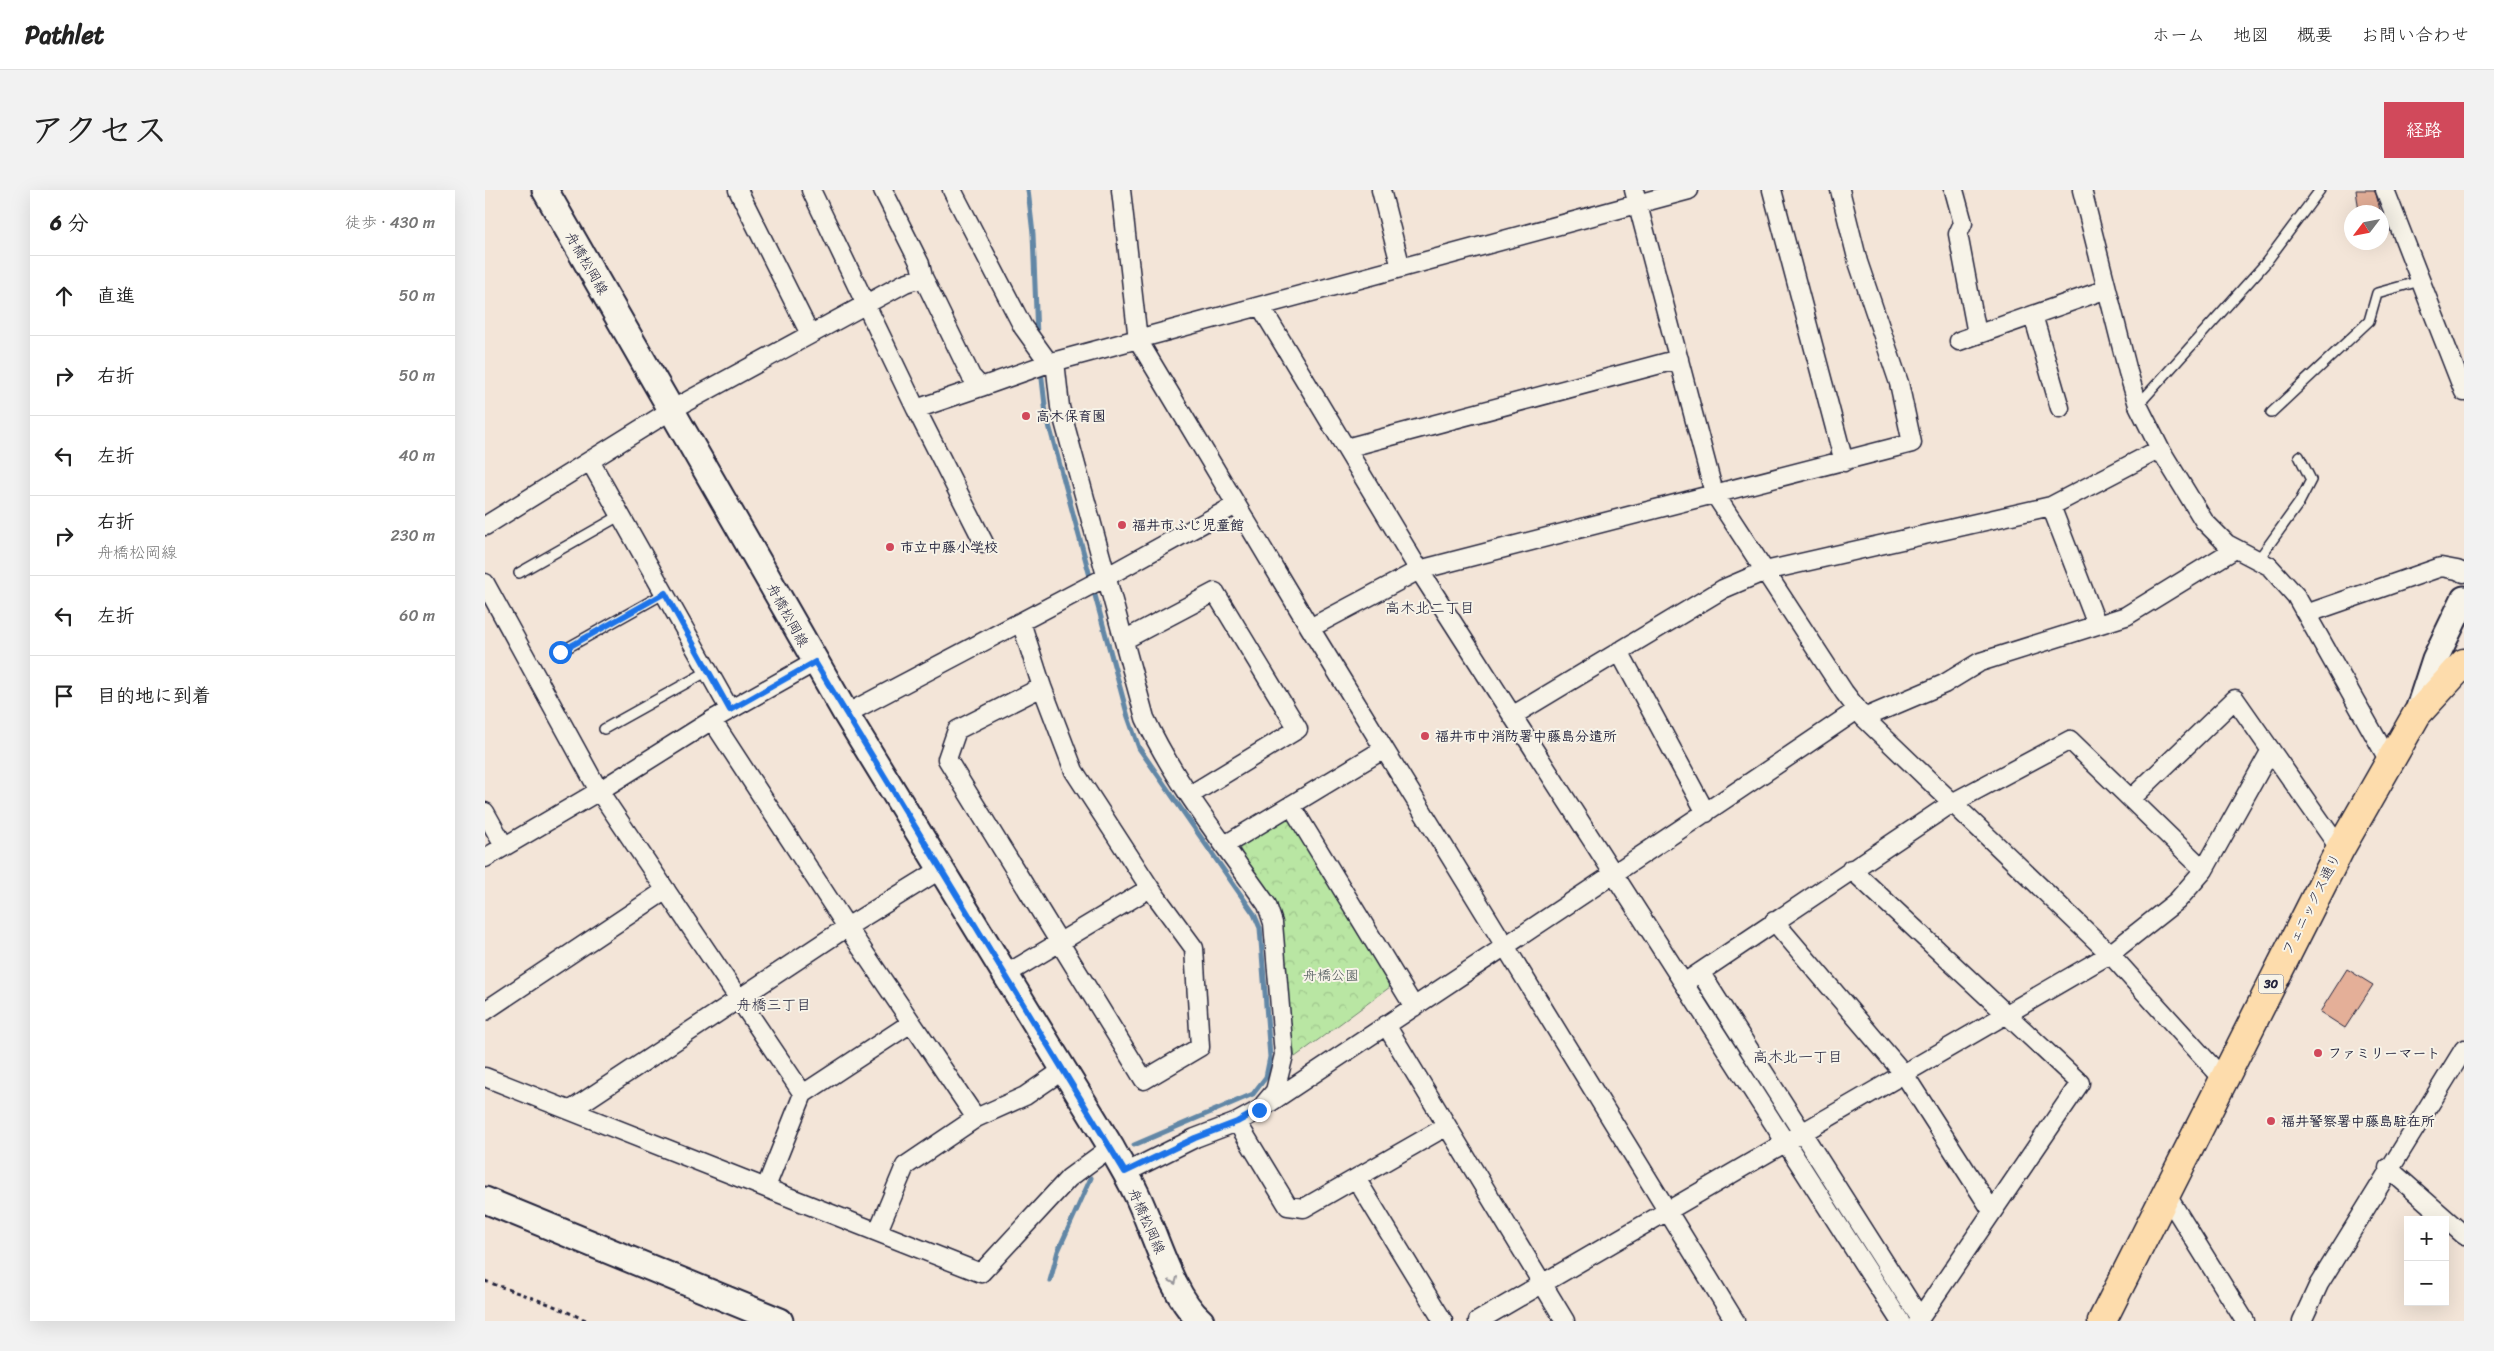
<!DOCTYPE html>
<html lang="ja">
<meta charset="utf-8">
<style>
body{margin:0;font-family:Sriracha,"Klee One",sans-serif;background:#f2f2f2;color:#222}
.controls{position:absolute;right:15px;bottom:15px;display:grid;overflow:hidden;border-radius:0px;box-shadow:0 5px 20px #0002}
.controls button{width:45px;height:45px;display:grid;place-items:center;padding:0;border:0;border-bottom:1px solid #e0e0e0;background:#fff;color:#222;font:25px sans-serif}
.compass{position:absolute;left:1859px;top:15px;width:45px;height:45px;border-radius:50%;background:#fff;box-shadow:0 5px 20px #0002;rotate:238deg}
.stop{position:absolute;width:15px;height:15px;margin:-11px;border:4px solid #1a73e8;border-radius:50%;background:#fff}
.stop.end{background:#1a73e8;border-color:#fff;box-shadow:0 1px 5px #0008}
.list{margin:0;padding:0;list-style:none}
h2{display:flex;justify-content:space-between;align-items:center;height:65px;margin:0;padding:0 20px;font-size:21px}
h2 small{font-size:16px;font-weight:400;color:#767676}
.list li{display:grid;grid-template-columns:32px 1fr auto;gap:15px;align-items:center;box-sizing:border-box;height:80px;padding:0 20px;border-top:1px solid #e0e0e0}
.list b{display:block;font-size:19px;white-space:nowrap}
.list p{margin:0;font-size:16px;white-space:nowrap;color:#767676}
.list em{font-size:16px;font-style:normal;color:#767676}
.icon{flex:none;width:28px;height:28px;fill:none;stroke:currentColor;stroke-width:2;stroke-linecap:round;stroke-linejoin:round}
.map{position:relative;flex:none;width:1979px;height:1131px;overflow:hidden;border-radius:0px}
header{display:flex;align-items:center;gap:30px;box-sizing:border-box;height:70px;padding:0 25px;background:#fff;border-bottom:1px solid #e0e0e0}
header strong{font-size:24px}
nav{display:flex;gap:28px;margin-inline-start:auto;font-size:18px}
.intro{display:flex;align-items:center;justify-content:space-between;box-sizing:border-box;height:120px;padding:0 30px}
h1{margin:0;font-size:35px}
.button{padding:12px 22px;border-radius:0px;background:#d1495b;color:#fff;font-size:18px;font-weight:700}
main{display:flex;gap:30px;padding:0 30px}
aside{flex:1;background:#fff;border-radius:0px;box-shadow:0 5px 20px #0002}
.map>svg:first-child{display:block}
</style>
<header>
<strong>Pathlet</strong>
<nav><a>ホーム</a><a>地図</a><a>概要</a><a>お問い合わせ</a></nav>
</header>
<div class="intro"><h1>アクセス</h1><a class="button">経路</a></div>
<main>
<aside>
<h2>6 分<small>徒歩 · 430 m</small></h2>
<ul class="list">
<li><svg class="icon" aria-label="ahead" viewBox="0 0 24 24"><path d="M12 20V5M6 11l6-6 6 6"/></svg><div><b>直進</b></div><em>50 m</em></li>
<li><svg class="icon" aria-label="right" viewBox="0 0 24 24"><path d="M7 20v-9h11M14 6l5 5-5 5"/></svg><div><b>右折</b></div><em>50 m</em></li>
<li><svg class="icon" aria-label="left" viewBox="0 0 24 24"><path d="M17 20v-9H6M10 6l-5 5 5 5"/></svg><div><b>左折</b></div><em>40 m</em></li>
<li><svg class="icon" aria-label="right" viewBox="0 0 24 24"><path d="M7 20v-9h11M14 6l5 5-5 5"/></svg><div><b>右折</b><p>舟橋松岡線</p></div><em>230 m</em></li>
<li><svg class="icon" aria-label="left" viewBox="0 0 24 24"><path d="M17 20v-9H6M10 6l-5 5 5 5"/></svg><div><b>左折</b></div><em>60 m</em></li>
<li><svg class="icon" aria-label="arrive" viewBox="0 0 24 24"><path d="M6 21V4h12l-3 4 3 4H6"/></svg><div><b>目的地に到着</b></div></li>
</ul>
</aside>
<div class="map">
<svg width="1979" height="1131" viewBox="0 0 1979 1131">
<defs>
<pattern id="park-crowns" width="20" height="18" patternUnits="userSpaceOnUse" patternTransform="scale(1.25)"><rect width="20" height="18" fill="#b9e6a3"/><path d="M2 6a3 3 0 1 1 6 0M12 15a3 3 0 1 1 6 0" fill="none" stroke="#9fc58d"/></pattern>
</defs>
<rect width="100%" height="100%" fill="#f3e5d8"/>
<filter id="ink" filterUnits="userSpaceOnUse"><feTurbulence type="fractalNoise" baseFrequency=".02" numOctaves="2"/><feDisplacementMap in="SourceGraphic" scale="10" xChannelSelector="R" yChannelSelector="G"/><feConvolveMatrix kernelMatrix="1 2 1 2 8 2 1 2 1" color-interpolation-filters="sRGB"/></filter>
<g filter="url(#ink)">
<path fill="url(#park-crowns)" stroke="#6e846f" d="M805 625 905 797 810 867 802 838 803 811 794 736 754 657Z"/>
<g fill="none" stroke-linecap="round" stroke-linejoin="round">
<path stroke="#6287a6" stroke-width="5" d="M543 0 548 44 552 147
M556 180 561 224 606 390
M608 398 643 527 654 558 769 724 775 738 785 867 781 887 768 904 649 955
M565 1091 573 1061 606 988"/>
</g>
<path fill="#e4af98" stroke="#22223b" d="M1871 0H1890L1895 20 1874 22Z
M1862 779 1888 795 1860 838 1835 822Z"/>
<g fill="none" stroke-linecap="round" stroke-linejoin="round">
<g stroke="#22223b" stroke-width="12">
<path id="lane" d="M1653 215 1779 75 1835 0
M1786 223 1884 131 1892 103 1935 91
M1773 370 1814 313 1826 290 1814 266
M34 383 136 325
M75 462 180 403
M119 539 223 481"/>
</g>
<g stroke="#22223b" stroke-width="21">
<path id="street" d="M253 0 325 144
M326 0 431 219 496 197
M398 0 435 74 438 87
M467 0 538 137 564 173
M636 0 653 150 825 438 1250 1131
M896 0 916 78
M1149 0 1229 303 1359 502 1379 528 1625 764 1739 890
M1287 0 1359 272
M1469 0 1478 33 1473 44 1492 144
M1597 0 1643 182 1653 215 1675 259 1719 331 1742 354 1784 376 1811 406 1904 571
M1900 0 1979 202
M776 117 934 380 1415 1131
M1548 125 1575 218
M1474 151 1622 99
M570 171 575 217 660 528C691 595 740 655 782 715L788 733 799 865 790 901 779 914
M431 219 499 353
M861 258 1194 169
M105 271 245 520
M1566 316 1612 435
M0 336 188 219 420 93 438 87 486 186 496 197 564 173 1204 0
M0 393 114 601 318 904
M1821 424 1956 377 1972 380 1979 383
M536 432 557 497 589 581 665 698 709 758 715 857 659 890 462 569 472 540 557 497
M825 438 934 380 1427 253 1414 193 1373 72 1355 0
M639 450 730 402 813 539 705 605
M1134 461 1221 623
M361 524 621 387 751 315
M1027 526 1238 399 1280 381 1566 316 1675 259
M1379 528 1459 494 1495 472 1641 426 1750 359
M227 530 362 737 491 928
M1646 609 1750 509 1855 659
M806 615 929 817
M0 622 19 656
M740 655 899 559
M0 668 114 601 227 530 330 472
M1366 679 1595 893 1433 1131
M1289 731 1419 884 1507 1021
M1215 782 1435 1128
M520 785 665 698
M1199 793 1467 613 1585 550 1719 680
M0 821 181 700
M901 835 1080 1131
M0 887 496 1083 584 988 626 957
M86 920 362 737 456 679
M752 932 803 1016 819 1018 962 936
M1903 978 1979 1045
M640 983 710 948 752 932 774 920C973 787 1174 655 1372 520
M872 990 958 1131
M281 997 318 904 426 833
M1681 1004 1760 1131
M393 1041 420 976 491 928 540 906 578 880
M993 1131 1625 764 1692 711 1719 680 1786 560
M1817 1131 1834 1094 1979 859"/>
</g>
<g stroke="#22223b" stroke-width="29">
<path id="secondary" d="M60 0 361 524 626 957C634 972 643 986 650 1001 669 1038 685 1105 716 1131
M1932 524 1950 469 1979 409
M0 1010 295 1131"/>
</g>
<g stroke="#22223b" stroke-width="31">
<path id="primary" d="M1617 1131 1855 659 1932 524 1979 473"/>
</g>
<path stroke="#22223b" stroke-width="3" stroke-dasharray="4 4" stroke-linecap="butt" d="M0 1091 64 1114 103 1131"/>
<use href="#lane" stroke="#f7f3e8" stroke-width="9"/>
<use href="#street" stroke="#f7f3e8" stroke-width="18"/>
<use href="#secondary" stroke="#f7f3e8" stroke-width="25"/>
<use href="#primary" stroke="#fddcac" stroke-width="28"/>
</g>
<defs><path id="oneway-chevron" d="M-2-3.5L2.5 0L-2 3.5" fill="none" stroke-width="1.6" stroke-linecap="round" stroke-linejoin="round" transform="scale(1.25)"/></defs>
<use stroke="#97959a" href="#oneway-chevron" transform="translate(689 1091) rotate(67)"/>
</g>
<g fill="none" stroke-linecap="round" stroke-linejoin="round" filter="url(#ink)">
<path stroke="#1a73e8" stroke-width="6" d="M75 462 180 403 245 520 330 472 640 982 710 948 752 932 774 920"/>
</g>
<g fill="#d1495b" stroke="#f7f3e8" stroke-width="2">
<circle cx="541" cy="226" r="5"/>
<circle cx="637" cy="335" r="5"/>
<circle cx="405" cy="357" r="5"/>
<circle cx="940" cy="546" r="5"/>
<circle cx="1833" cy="863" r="5"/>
<circle cx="1786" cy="931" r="5"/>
</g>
<g text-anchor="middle" stroke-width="4" stroke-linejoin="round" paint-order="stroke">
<rect fill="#f7f3e8" stroke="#62616f" stroke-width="1" x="1773.5" y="784.5" width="25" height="19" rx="4"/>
<g font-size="12" font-weight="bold" fill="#22223b">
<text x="1786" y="798">30</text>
</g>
<g font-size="14" fill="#22223b" stroke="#f7f3e8">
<text transform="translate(102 73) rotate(60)" y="5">舟橋松岡線</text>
<text transform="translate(303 425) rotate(61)" y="5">舟橋松岡線</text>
<text transform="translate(1826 714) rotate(-63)" y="5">フェニックス通り</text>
<text transform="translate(662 1031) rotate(66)" y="5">舟橋松岡線</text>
</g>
<g font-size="14" font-weight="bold" fill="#22223b" stroke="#f7f3e8" text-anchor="start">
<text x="551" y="231">高木保育園</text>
<text x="647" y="340">福井市ふじ児童館</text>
<text x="415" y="362">市立中藤小学校</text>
<text x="950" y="551">福井市中消防署中藤島分遣所</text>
<text x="1843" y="868">ファミリーマート</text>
<text x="1796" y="936">福井警察署中藤島駐在所</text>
</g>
<g font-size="14" fill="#485355" stroke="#f7f3e8">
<text x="846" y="790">舟橋公園</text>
</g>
<g font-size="15" fill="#22223b" stroke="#f7f3e8">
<text x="945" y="423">高木北二丁目</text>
<text x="289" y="820">舟橋三丁目</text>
<text x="1313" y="872">高木北一丁目</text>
</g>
</g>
</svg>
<div class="controls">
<button>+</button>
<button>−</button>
</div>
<svg class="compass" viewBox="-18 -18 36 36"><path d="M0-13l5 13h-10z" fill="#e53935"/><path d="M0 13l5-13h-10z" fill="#767676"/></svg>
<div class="stop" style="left:75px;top:462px"></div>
<div class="stop end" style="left:774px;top:920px"></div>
</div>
</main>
